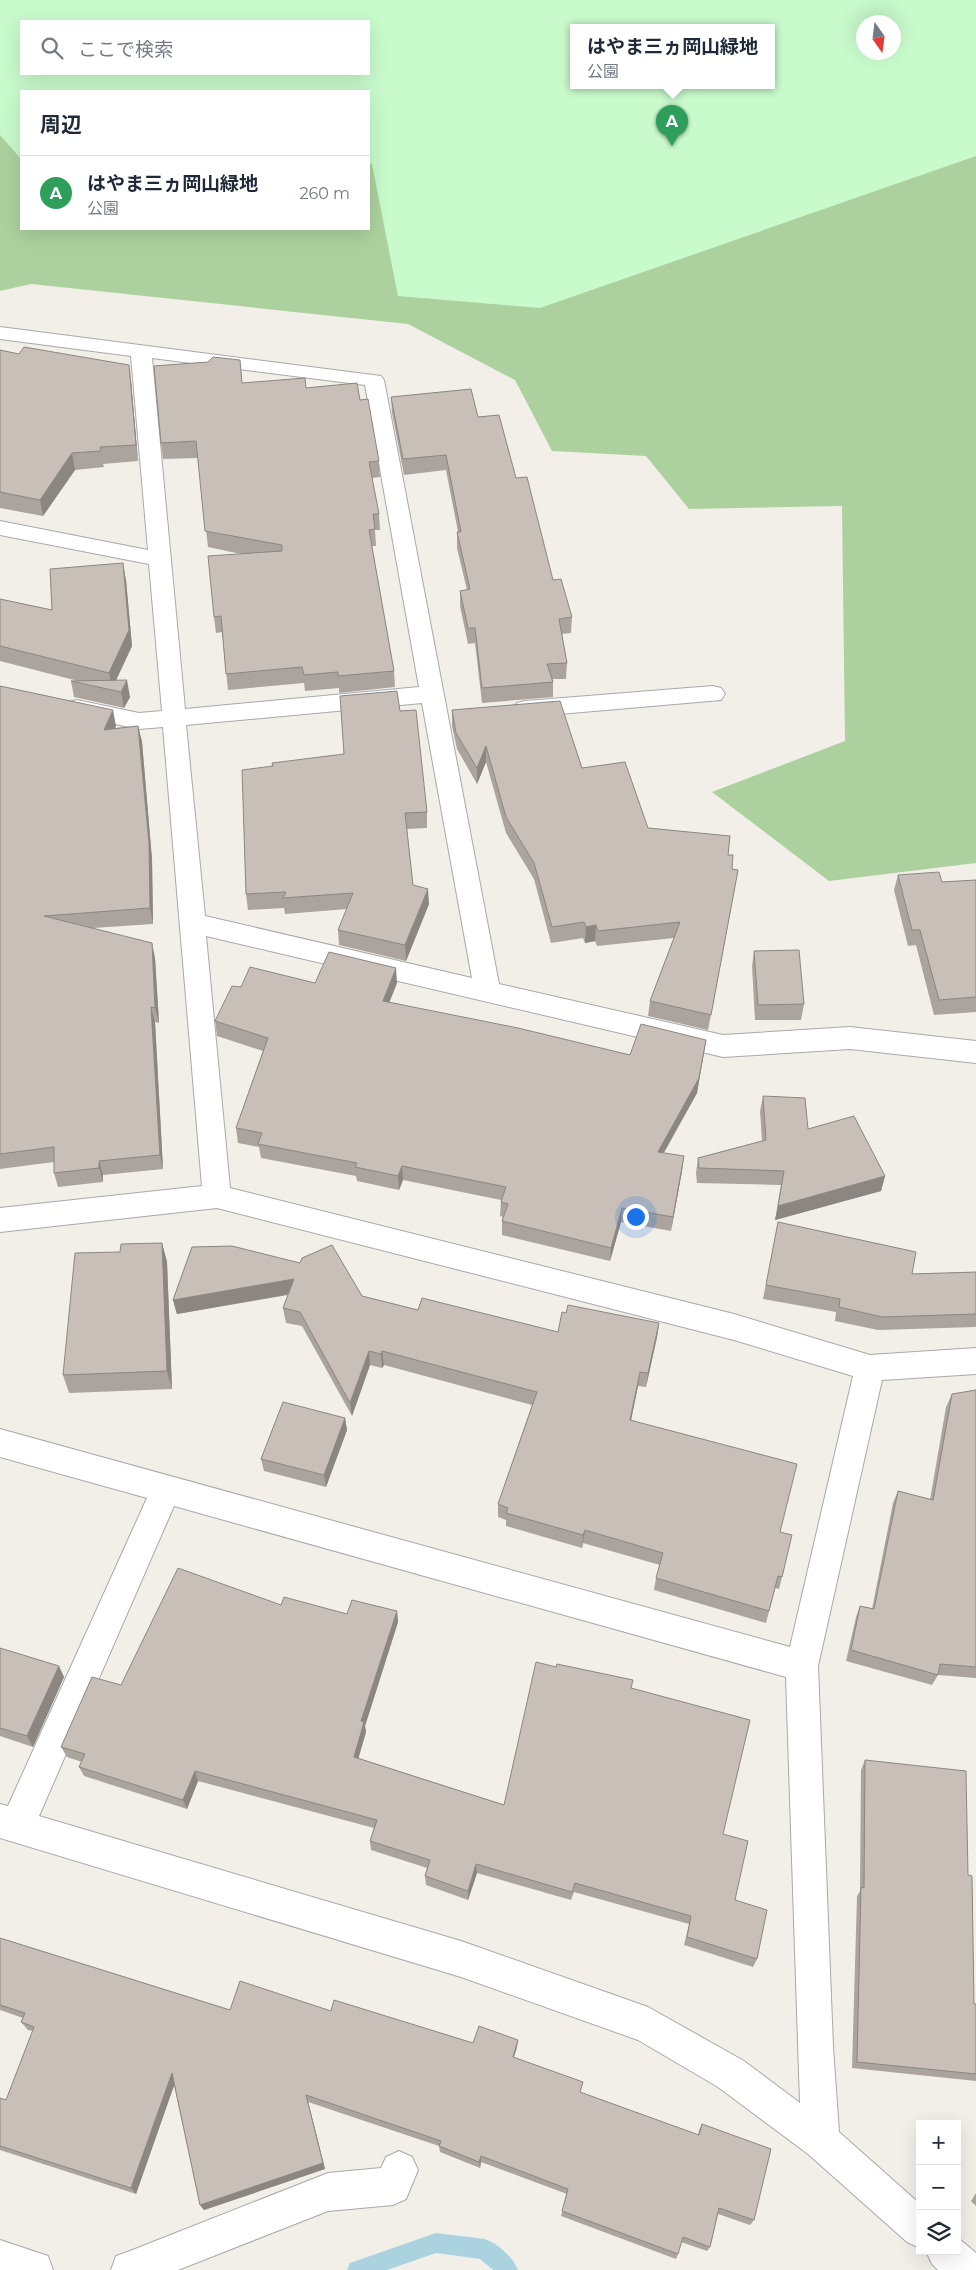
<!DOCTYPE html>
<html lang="ja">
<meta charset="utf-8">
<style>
body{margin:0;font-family:Montserrat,"Noto Sans JP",sans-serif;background:#f6f6f7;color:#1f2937}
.controls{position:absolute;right:15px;bottom:15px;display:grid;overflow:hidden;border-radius:0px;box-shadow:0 5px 20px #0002}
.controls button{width:45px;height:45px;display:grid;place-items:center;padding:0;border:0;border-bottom:1px solid #e0e1e3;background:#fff;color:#1f2937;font:25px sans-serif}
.compass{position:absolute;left:856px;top:15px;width:45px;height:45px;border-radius:50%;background:#fff;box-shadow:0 5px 20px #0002;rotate:166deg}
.you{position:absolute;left:635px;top:1216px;width:18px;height:18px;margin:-12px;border:4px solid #fff;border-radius:50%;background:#1a73e8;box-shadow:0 0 0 8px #1a73e833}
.badge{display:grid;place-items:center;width:32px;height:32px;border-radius:50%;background:#d40000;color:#fff;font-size:16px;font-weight:700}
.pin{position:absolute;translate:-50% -41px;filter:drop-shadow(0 1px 2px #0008)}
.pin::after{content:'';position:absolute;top:26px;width:18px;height:15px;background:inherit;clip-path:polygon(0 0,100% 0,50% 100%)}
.popup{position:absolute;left:570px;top:24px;width:205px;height:65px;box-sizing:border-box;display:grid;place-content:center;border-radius:0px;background:#fff;filter:drop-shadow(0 1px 4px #0005);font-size:16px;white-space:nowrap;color:#747a83}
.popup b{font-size:19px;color:#1f2937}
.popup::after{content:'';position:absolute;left:50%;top:100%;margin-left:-10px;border:10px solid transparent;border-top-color:#fff}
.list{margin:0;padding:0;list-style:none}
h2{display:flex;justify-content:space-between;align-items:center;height:65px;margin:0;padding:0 20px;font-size:21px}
h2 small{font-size:16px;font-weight:400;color:#747a83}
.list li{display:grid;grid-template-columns:32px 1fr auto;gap:15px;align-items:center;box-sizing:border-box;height:75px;padding:0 20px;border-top:1px solid #e0e1e3}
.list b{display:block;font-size:19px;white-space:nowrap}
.list p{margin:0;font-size:16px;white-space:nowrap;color:#747a83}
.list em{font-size:16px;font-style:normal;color:#747a83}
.icon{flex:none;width:28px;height:28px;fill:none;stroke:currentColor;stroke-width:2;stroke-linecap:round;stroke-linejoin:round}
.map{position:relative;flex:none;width:976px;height:2270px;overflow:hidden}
.search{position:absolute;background:#fff;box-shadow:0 5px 20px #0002;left:20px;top:20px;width:350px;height:55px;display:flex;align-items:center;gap:12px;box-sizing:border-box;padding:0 18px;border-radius:0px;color:#747a83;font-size:19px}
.panel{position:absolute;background:#fff;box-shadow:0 5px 20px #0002;left:20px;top:90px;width:350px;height:140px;border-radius:0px}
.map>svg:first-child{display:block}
</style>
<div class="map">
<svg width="976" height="2270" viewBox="0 0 976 2270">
<rect width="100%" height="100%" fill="#f2efe9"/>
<path fill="#add19e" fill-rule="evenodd" d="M0 0H976V863L829 881 712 792 845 741 842 506 689 509 646 456 552 451 515 380 408 324 31 284 0 291ZM21 21H369V74H21ZM864 22H894V52H864ZM573 27H771V85H573ZM21 91H369V229H21Z"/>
<path fill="#c8facc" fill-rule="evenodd" d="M0 0H976V156L540 308 398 296 372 164H369V91H21V159L0 135ZM21 21H369V74H21ZM864 22H894V52H864ZM573 27H771V85H573Z"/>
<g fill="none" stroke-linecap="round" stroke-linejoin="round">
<path fill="#aad3df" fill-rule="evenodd" d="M436 2233 485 2239C498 2244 513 2257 518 2270H493L480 2259 436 2253 387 2270H347L350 2263Z"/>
<g stroke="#a9a9a9" stroke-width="2">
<path id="minor" d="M0 327 381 376 384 380 499 984 723 1035 850 1027 976 1041V1063L850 1049 723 1057 206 936 230 1188 734 1314 870 1355 976 1348V1374L882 1380 818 1666 833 2047 839 2132 920 2204V2248L907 2242 808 2154 718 2087 638 2040 461 1977 0 1838V1804L8 1806 147 1498 0 1457V1429L790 1647 853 1376 734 1340 217 1208 0 1232V1208L202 1186 163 727 139 729 77 716 69 714 65 708 69 702 77 700 139 713 162 711 149 564 0 535V521L148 550 131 356 0 339ZM152 358 365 385 419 687 185 709ZM422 703 472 978 205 916 186 725ZM174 1506 786 1677 800 2103 744 2061 648 2007 461 1941 39 1816Z
M713 686 721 688 725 694 721 700 525 717 517 715 513 709 517 703 525 701Z
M399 2151 412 2157 418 2170 406 2199 393 2205 328 2211 178 2270H111L116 2256 130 2251 328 2173 381 2168 386 2157Z
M957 2237 976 2253V2270H938L932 2264 926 2251H957Z
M0 2240 48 2256 53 2270H0Z"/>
</g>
<use href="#minor" fill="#fff" fill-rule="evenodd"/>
</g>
<path fill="#aba49e" d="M0 350 131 381 138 461 103 464 104 467 75 470 43 516 0 508Z
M242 383 306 388 360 400 379 461 380 477 372 478 379 514 380 530H375L376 546H372L394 671 395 687 339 693V688L305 691 304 683 228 690 222 632 216 633 214 617 241 554 208 547 198 458 163 459 161 443Z
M391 397 478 417 516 478 553 580 572 617 571 633 562 634 567 663 566 679H552L553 682V697L482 703 475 643 468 644 460 606V591L467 590 457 548V532H458L446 470 404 475 392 413Z
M126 580 132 646 116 680 130 697 124 708 74 697 71 681H78L0 661V599L52 610Z
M0 686 116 726 115 728 138 726 142 742 152 859 153 924 93 928 155 958 159 1023 155 1022 163 1169 103 1175V1182L58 1187 54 1173V1162L0 1169Z
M452 710 582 768 648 828 728 855 732 869 738 870 708 1030 648 1016 650 1001 674 938 597 946 595 941 585 943 583 938 551 943 534 879 506 833 486 762 477 784 457 749 452 726Z
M400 711 427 812V828L407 829 413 885 429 904 406 961 339 945 338 930 347 909 285 914 284 908 248 910 246 894 273 766 344 754Z
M898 875 942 882 976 880V1012L934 1015 916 945 908 946 894 890Z
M754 951 804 1004 801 1020H755L752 966Z
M315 983H397L389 1002 630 1055 706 1040 697 1093 664 1153 682 1171 671 1231 621 1222 610 1261 502 1235V1221L503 1217 500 1216 501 1200 403 1180 399 1190 357 1181 356 1176 261 1158 259 1147 238 1143 236 1128 263 1051 217 1036 215 1021 241 987Z
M763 1096 808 1129 885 1176 881 1191 775 1220 781 1185 697 1183 696 1173 698 1158 762 1141 760 1111Z
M778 1222 912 1274 976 1272V1327L878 1330 835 1321 836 1312 763 1299Z
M162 1243 167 1262 172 1389 69 1393 63 1375 120 1252Z
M192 1247 362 1296 418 1310 558 1332 659 1323 657 1337 646 1387 638 1386 631 1421 780 1532 782 1577 779 1589 775 1588 766 1623 654 1590 656 1578 660 1565 583 1543 582 1548 506 1526V1520L498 1517V1504L532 1405 384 1365 382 1368 370 1365 352 1416 302 1326 286 1323 283 1308 288 1295 177 1314 173 1300Z
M976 1390V1678L938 1675 932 1685 846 1661 856 1617 860 1606 872 1609 893 1503 898 1491 930 1500 946 1407 952 1394Z
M345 1418 347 1430 326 1487 264 1471 261 1459Z
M281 1605 347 1614 397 1611 398 1622 365 1726 366 1732 358 1758 504 1805 632 1688 723 1834 735 1900 757 1959 753 1967 684 1945 689 1924 574 1892 571 1900 477 1873 468 1900 426 1885 425 1876 427 1868 371 1850 370 1841 374 1828 198 1781 187 1809 84 1776 79 1767 82 1762 67 1757 61 1747 121 1685Z
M0 1648 64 1677 33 1747 0 1736Z
M865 1760 968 1875 974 2004H976V2081L852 2068 857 1896 860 1891 861 1770Z
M0 1938 230 2010 331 2011 473 2043 517 2047 514 2057 581 2093 698 2135 699 2130 702 2124 754 2220 750 2225 718 2214 710 2247 707 2251 681 2242 678 2254 676 2259 561 2216 567 2194 481 2162 480 2168 440 2152 439 2146 308 2102 325 2169 204 2210 200 2205 174 2085 136 2194 0 2150V2098L6 2100 33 2031 28 2030 21 2022 23 2018 0 2010Z
M976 2193V2206L971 2201Z"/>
<path fill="#8b8681" d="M129 365 131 381 138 461 136 445Z
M72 453 75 470 43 516 40 500Z
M123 563 126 580 132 646 112 689 109 673Z
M127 680 130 697 124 708 121 692Z
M113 710 116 726 107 746 104 730Z
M138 726 142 742 152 859 153 924 150 908Z
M486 746V762L477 784V768Z
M738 870 735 885 708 1030 711 1015Z
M428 889 429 904 406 961 405 945Z
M596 925 595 941 585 943 586 927Z
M152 943 155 958 159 1023 155 1008Z
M396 968 397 983 384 1016 383 1001Z
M151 1007 155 1022 163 1169 160 1155Z
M706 1040 697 1093 656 1166 658 1152Z
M684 1156 682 1171 671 1231 673 1217Z
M99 1161 103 1175V1182L99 1168Z
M402 1166 403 1180 399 1190 398 1176Z
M885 1176 881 1191 775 1220 778 1206Z
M622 1208 621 1222 610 1261 611 1248Z
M162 1243 167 1262 172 1389 167 1371Z
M294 1279 296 1293 177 1314 173 1300Z
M659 1323 657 1337 646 1387 648 1373Z
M369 1351 370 1365 352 1416 350 1403Z
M382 1351 384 1365 382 1368 381 1354Z
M640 1372 638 1386 628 1434 630 1420Z
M345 1418 347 1430 326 1487 324 1475Z
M585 1530 583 1543 582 1548 583 1535Z
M397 1611 398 1622 365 1726 366 1732 356 1767 354 1757 361 1721Z
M59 1666 64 1677 33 1747 27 1736Z
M195 1771 198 1781 187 1809 183 1800Z
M476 1864 477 1873 468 1900V1891Z
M518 2040 517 2047 512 2063 513 2057Z
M172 2073 176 2080 136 2194 131 2188Z
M306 2095 308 2102 325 2169 204 2210 200 2205Z
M481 2156V2162L480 2168 479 2162Z"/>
<path fill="#c7bfb8" stroke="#8b8681" d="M24 347 129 365 136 445 100 447 101 451 72 453 40 500 0 492V350L19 354Z
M213 357 240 360 242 383 305 378 306 388 357 383 360 400 368 399 379 461 369 462 379 514H373L375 529 369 530 394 671 338 676V672L304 675 302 667 226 674 221 616 214 617 208 556 282 551V545L205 531 196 441 161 443 154 366 208 362Z
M471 389 478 417 499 415 516 478 527 477 553 580 561 579 572 617 559 619 567 663 547 664 553 682 482 688 475 628H468L460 591 470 589 457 532H461L446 455 403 459 391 397Z
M123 563 129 630 109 673 0 646V599L52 610 50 569Z
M127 680 121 692 71 681Z
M0 686 113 710 104 730 138 726 149 843 150 908 44 916 152 943 155 1008 151 1007 160 1155 99 1161V1168L54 1173V1147L0 1154Z
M397 691 400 711 416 710 427 812 405 813 413 885 428 889 405 945 338 930 353 893 283 898 286 892 246 894 242 770 273 766 272 763 344 754 340 696Z
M560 701 582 768 625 762 648 828 730 836 728 855H733L732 869 738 870 711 1015 650 1001 680 922 598 931 596 925 586 927 584 922 552 927 534 863 506 817 486 746 477 768 456 733 452 710Z
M939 872 942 882 976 880V997L939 1000 920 930H912L898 875Z
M799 950 804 1004 758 1005 754 951Z
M329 952 396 968 383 1001 518 1028 630 1055 641 1024 706 1040 699 1078 658 1152 684 1156 673 1217 622 1208 611 1248 502 1221 508 1204 501 1202 506 1187 402 1166 398 1176 355 1167 357 1163 258 1144 262 1133 236 1128 268 1038 215 1021 232 986 241 987 250 967 315 983Z
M763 1096 805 1098 808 1129 854 1116 885 1176 778 1206 784 1171 699 1168 698 1158 766 1140Z
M778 1222 916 1252 912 1274 976 1272V1314L882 1317 839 1307 840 1299 766 1285Z
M162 1243 167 1371 63 1375 75 1253 120 1252 121 1244Z
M332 1245 362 1296 418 1310 422 1298 558 1332 562 1312 566 1313 568 1305 659 1323 648 1373 640 1372 630 1420 797 1464 780 1532 792 1535 782 1577 778 1576 769 1611 656 1578 663 1553 585 1530 583 1535 506 1513 508 1508 498 1504 537 1392 382 1351 381 1354 369 1351 350 1403 300 1312 283 1308 294 1279 173 1300 192 1247 232 1246 300 1263 302 1258Z
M976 1390V1667L940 1664 938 1675 851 1650 860 1606 874 1609 898 1491 933 1500 952 1394Z
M283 1402 345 1418 324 1475 261 1459Z
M178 1568 281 1605 284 1597 347 1614 352 1600 397 1611 361 1721 364 1722 354 1757 504 1805 536 1662 556 1667 557 1664 633 1680 631 1688 750 1720 723 1834 748 1841 735 1900 767 1910 757 1959 687 1937 691 1916 575 1883 572 1892 476 1864 468 1891 425 1876 430 1860 370 1841 377 1820 195 1771 183 1800 79 1767 85 1754 61 1747 92 1677 121 1685Z
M0 1648 59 1666 27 1736 0 1728Z
M865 1760 966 1771 968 1875 972 1876 974 2004H976V2074L857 2062 861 1887 864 1888Z
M0 1938 230 2010 240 1981 331 2011 334 2000 473 2043 479 2026 518 2040 513 2057 583 2082 580 2092 699 2135 702 2124 771 2149 754 2220 719 2208 710 2247 683 2237 678 2254 562 2211 568 2189 481 2156 479 2162 439 2146 441 2141 306 2095 323 2163 200 2205 172 2073 131 2188 0 2146V2098L6 2100 34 2027 21 2022 25 2013 0 2005Z"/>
</svg>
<div class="controls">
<button>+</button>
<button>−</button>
<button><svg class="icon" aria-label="layers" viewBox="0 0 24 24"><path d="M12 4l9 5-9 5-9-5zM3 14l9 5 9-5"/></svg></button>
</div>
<svg class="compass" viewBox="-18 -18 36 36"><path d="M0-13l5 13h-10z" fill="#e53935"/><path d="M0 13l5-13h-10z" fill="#747a83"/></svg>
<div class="you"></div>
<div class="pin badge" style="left:672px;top:146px;background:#2e9e5b">A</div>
<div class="popup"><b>はやま三ヵ岡山緑地</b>公園</div>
<div class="search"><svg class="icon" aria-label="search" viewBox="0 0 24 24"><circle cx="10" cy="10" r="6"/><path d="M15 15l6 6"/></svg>ここで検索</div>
<section class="panel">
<h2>周辺<small></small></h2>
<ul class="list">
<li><span class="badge" style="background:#2e9e5b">A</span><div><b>はやま三ヵ岡山緑地</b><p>公園</p></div><em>260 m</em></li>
</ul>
</section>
</div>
